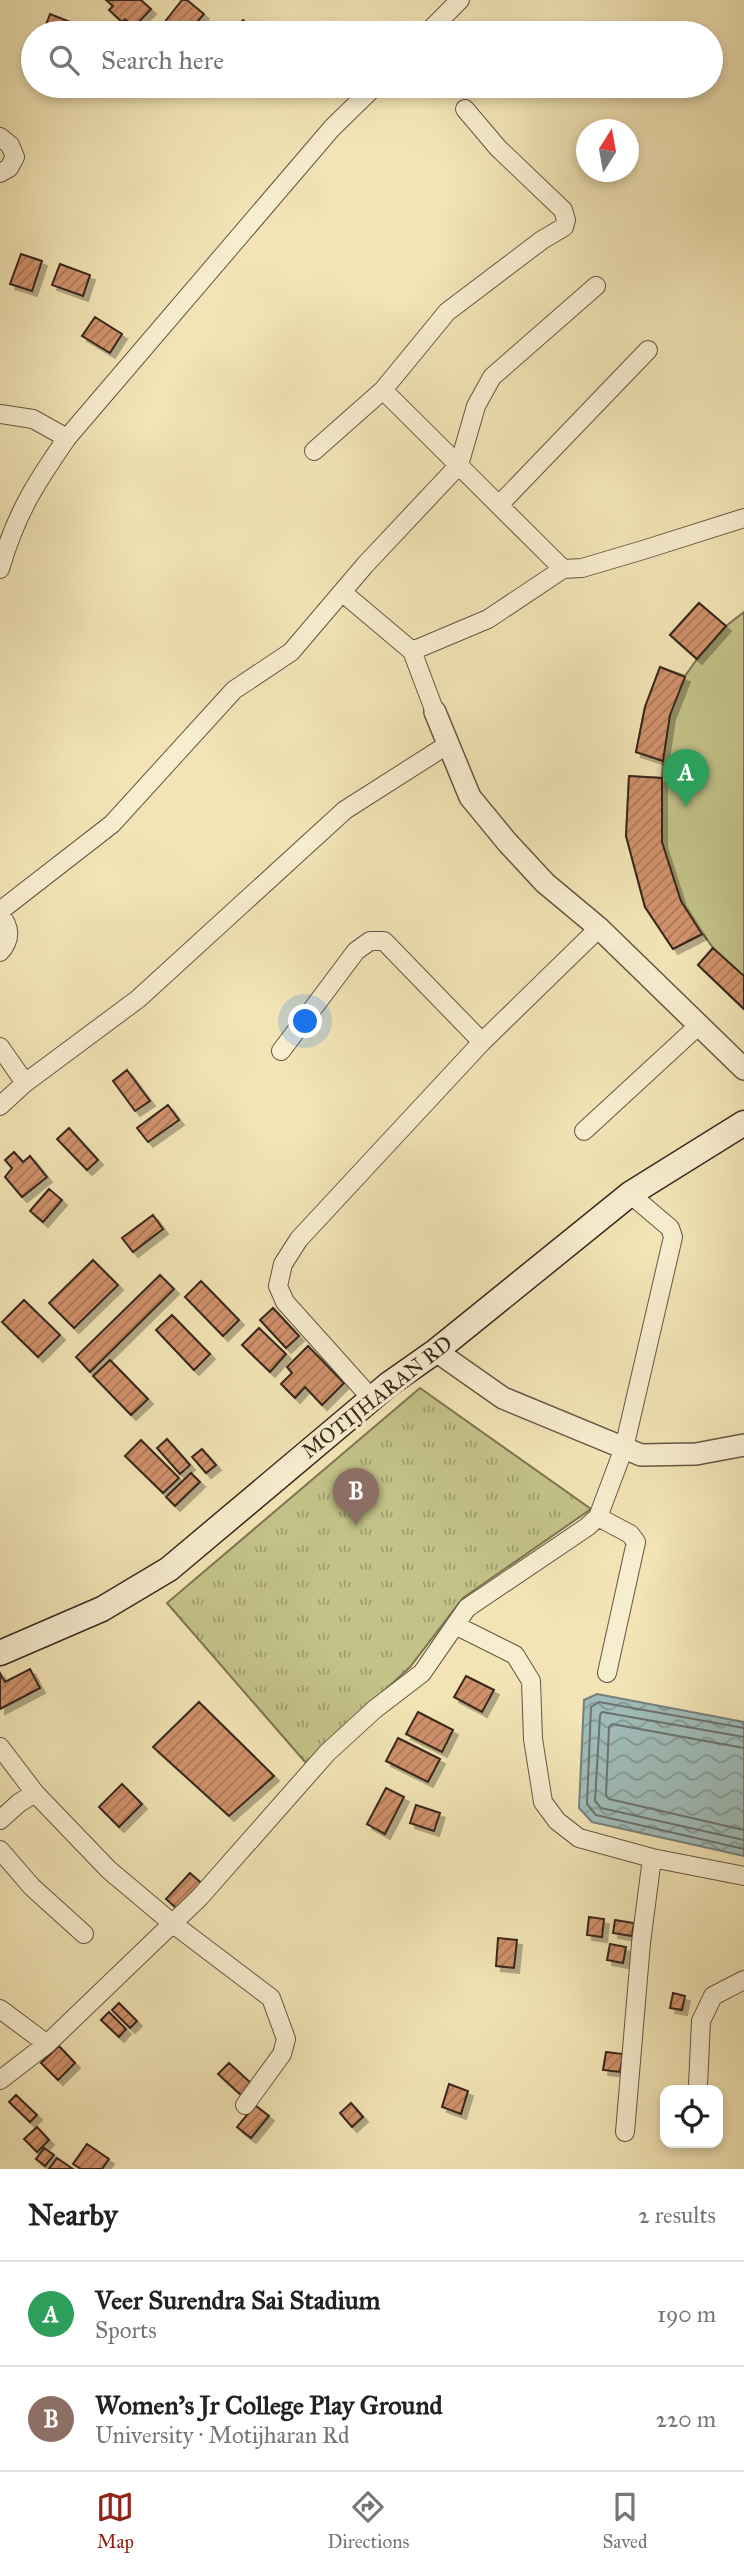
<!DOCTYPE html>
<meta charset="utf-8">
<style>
body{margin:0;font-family:"IM FELL Great Primer",serif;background:#f6f6f6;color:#222}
.controls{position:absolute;right:21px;bottom:21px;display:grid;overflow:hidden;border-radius:14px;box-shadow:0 4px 10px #0003}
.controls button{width:63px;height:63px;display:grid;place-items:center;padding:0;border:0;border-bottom:2px solid #e0e0e0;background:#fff;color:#222;font:35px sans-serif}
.compass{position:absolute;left:576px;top:119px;width:63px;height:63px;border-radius:50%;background:#fff;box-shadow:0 4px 10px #0003;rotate:11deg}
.you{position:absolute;left:306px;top:1022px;width:24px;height:24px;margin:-18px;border:5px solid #fff;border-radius:50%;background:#1a73e8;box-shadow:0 0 0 10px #1a73e833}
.badge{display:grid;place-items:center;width:46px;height:46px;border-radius:50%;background:#8f2418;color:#fff;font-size:23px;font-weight:700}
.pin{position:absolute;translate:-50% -58px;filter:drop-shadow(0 2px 4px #0008)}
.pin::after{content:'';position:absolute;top:37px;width:24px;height:21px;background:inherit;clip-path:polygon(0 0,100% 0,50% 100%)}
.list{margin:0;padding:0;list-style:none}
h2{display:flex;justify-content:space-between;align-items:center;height:91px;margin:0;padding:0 28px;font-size:30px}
h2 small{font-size:23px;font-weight:400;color:#767676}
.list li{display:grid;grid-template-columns:46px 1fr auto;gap:21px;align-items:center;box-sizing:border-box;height:105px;padding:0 28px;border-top:2px solid #e0e0e0}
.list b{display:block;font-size:26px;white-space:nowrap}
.list p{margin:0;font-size:23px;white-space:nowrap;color:#767676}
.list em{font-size:23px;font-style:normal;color:#767676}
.icon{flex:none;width:38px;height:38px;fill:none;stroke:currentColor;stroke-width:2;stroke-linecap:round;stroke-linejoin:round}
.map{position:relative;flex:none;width:744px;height:2169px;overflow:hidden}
.search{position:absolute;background:#fff;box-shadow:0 4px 10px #0003;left:21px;right:21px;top:21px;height:77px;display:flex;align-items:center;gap:18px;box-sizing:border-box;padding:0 24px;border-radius:38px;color:#767676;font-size:26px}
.sheet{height:301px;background:#fff}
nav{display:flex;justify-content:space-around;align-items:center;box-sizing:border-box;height:98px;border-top:2px solid #e0e0e0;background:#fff;font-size:19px;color:#767676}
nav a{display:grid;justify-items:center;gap:4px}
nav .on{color:#8f2418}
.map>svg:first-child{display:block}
</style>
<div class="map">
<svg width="744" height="2169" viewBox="0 0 744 2169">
<defs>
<pattern id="park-tufts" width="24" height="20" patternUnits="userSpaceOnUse" patternTransform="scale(1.75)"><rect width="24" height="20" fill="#c3c288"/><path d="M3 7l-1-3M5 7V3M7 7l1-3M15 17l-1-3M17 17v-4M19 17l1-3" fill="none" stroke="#9f9e6f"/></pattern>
<pattern id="water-waves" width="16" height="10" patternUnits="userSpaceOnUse" patternTransform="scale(1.75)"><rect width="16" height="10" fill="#a0bcb9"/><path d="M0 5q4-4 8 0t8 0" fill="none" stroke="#839996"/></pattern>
<pattern id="building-hatch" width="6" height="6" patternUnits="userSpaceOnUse" patternTransform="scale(1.75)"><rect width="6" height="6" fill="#d1926c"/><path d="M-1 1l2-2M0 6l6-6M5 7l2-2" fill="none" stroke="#ab7758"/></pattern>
<filter id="shadow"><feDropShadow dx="5" dy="5" stdDeviation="0" flood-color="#0004"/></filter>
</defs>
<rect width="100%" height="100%" fill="#f2e4b5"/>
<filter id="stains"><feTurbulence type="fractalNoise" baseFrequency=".00286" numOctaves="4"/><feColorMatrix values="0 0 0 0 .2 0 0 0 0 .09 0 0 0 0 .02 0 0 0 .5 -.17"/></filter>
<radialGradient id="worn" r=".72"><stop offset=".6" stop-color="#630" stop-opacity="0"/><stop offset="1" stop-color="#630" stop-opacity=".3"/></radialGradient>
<path fill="#c3c288" stroke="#7e7453" stroke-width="2" d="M699 603 726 626 744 612V1009L698 965 713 948 703 934 673 949 645 907 626 836 629 776 662 778 663 761 636 752 645 707 660 667 685 676 697 659 670 635Z"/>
<path fill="url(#park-tufts)" stroke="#7e7453" stroke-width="2" d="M420 1388 591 1509 463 1598 410 1667 306 1763 167 1603Z"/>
<path fill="url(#water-waves)" stroke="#76807b" stroke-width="2" d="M597 1694 744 1722V1856L592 1822 579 1808 584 1700Z"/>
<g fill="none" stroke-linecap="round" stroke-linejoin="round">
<path stroke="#6c726c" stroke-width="2" d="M744 1728 599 1702 591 1707 587 1804 596 1815 744 1849
M744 1737 602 1712 600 1715 595 1801 601 1808 744 1840
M744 1748 612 1724 609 1727 606 1795 609 1799 744 1830"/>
</g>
<path fill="url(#building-hatch)" stroke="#38271e" stroke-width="2" filter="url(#shadow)" d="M106 0H141L151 9 134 27 125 19 122 22 109 10 113 6Z
M182 0H187L204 14 187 33H156Z
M50 14 73 23 69 33H43Z
M243 20 258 33H230Z
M21 254 42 261 32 291 10 284Z
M60 264 90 275 83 296 52 285Z
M95 317 122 334 110 353 82 336Z
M699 603 726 626 697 659 670 635Z
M660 667 685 677 670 715 663 761 636 752 645 707Z
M629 776 662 778V842L681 901 702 934 673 949 645 907 626 836Z
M713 948 744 976V1009L698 965Z
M127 1070 150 1101 135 1111 113 1081Z
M168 1105 179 1120 148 1142 137 1128Z
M69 1128 98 1160 87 1170 57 1139Z
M14 1152 23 1162 30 1156 47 1177 22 1197 5 1177 12 1168 5 1160Z
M49 1189 62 1200 43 1222 30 1211Z
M153 1215 163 1229 133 1252 122 1238Z
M93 1260 118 1285 74 1328 49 1303Z
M160 1275 174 1289 90 1372 76 1357Z
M201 1281 239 1320 223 1336 185 1297Z
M24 1300 60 1335 38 1357 2 1322Z
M273 1308 299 1336 286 1348 260 1320Z
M172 1315 210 1354 194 1370 156 1330Z
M259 1328 286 1354 270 1372 242 1345Z
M308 1346 344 1383 322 1405 305 1387 295 1398 281 1384 292 1373 287 1367Z
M110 1360 148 1399 131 1415 93 1376Z
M167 1439 190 1465 180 1474 157 1448Z
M141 1440 179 1478 163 1493 125 1456Z
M202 1449 216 1465 206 1473 192 1457Z
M191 1473 200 1482 175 1506 166 1497Z
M30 1669 40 1688 0 1709V1673L5 1682Z
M466 1676 494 1690 482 1712 454 1697Z
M199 1702 274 1776 229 1816 153 1747Z
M418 1712 453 1730 442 1752 406 1734Z
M398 1738 440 1759 428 1782 386 1761Z
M122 1784 142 1804 119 1827 99 1807Z
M386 1788 404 1797 385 1834 367 1824Z
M416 1805 440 1813 434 1831 410 1823Z
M190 1873 206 1887 182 1913 166 1899Z
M589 1917 604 1919 602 1937 587 1935Z
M615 1920 634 1923 632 1936 613 1933Z
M498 1938 517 1940 514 1968 496 1966Z
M610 1944 626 1947 623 1963 607 1960Z
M673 1993 685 1996 682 2010 670 2008Z
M119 2003 137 2021 130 2028 112 2010Z
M109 2012 126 2029 119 2037 101 2020Z
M59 2046 75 2063 58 2080 41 2063Z
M606 2052 623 2054 620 2072 603 2070Z
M229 2063 252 2084 242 2096 218 2074Z
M449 2084 468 2091 461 2114 442 2107Z
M16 2095 37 2115 30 2122 9 2102Z
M351 2103 363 2117 352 2127 340 2113Z
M255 2105 269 2116 251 2138 237 2127Z
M37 2127 49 2140 37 2152 24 2139Z
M87 2144 109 2159 102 2169H81L73 2164Z
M44 2148 54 2155 45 2166 36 2159Z
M57 2158 73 2169H49Z"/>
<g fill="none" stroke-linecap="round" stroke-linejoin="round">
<g stroke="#665644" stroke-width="20">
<path id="minor" d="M427 33 460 0
M0 137 10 145 15 157 9 168 0 173
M383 390 563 569
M0 414 33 419 67 438
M314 451 383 390 447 312 542 240 564 227 566 220 563 210 498 148 465 109
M499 505 648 350
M0 569C16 514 35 484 67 438L332 128 375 86
M342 592 412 651 435 712
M412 651 488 619 563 569 582 568 643 550 744 518
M0 911 112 824 234 690 291 652 365 565 459 465 476 406 492 377 596 286
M0 915C11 927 11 940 0 952
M0 1047 25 1083
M281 1051 356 951 370 941H384L482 1042
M0 1106 25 1083 138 999 345 810 447 745
M584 1131 698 1026
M372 1399 285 1302 278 1286 283 1264 299 1239 482 1042 599 928
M598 1517 630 1534 636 1542 607 1673
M455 1625 515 1655 531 1681 533 1739 543 1802 557 1821 579 1838 652 1858 744 1876
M0 1747 35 1793 109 1870 172 1923 271 1998 286 2039 282 2054 245 2105
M0 1820 19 1803 35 1793
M0 1850 32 1887 84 1934
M0 2009 47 2044
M0 2080 47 2044 200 1897 327 1753 375 1709 422 1673 467 1608 587 1527 598 1517 624 1448 673 1237 670 1228 630 1194
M698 2086 701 2021 713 1996 744 1980
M625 2132 641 1943 652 1858"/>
</g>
<g stroke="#665644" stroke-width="24">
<path id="tertiary" d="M435 712 470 797 507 842 545 883 599 928 744 1069
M436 1351 503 1398 641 1455 696 1454 744 1445"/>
</g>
<g stroke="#38271e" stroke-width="27">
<path id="secondary" d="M0 1653 102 1609 169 1569 389 1384 436 1351 630 1194 744 1123"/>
</g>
<use href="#minor" stroke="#f7edcf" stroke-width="18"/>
<use href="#tertiary" stroke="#f7edcf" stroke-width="21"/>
<use href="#secondary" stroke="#f7edcf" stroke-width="24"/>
</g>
<g text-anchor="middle" stroke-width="7" stroke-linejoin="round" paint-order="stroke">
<g font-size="21" fill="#38271e" stroke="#f7edcf">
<text transform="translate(377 1397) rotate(-38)" y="7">MOTIJHARAN RD</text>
</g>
</g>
<rect width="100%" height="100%" filter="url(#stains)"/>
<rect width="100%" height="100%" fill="url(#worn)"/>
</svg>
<div class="controls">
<button><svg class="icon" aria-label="locate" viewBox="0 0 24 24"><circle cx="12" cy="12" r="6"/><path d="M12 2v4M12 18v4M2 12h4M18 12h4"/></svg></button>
</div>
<svg class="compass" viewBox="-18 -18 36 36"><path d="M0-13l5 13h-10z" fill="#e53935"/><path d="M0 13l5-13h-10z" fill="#767676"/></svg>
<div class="you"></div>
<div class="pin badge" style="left:686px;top:807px;background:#2e9e5b">A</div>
<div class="pin badge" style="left:356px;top:1526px;background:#8d6e63">B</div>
<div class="search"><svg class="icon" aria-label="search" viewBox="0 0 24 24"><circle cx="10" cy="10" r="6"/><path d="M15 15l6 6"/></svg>Search here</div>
</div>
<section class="sheet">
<h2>Nearby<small>2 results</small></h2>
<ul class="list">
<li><span class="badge" style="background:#2e9e5b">A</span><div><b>Veer Surendra Sai Stadium</b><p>Sports</p></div><em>190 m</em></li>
<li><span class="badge" style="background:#8d6e63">B</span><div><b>Women's Jr College Play Ground</b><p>University · Motijharan Rd</p></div><em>220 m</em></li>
</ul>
</section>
<nav>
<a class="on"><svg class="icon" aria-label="map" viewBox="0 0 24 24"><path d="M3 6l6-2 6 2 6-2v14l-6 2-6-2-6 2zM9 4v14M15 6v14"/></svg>Map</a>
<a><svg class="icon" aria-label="directions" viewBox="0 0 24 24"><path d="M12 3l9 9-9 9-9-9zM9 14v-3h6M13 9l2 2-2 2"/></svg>Directions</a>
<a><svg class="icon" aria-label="saved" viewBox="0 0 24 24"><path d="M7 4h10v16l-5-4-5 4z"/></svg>Saved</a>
</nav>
